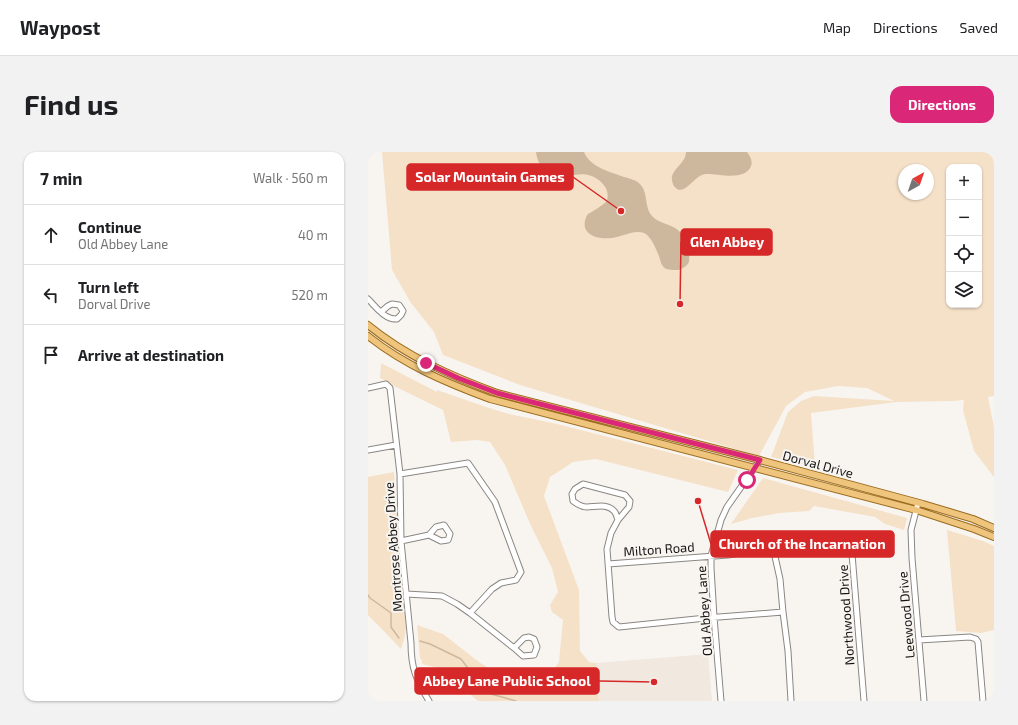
<!DOCTYPE html>
<meta charset="utf-8">
<style>
body{margin:0;font-family:"Exo 2",sans-serif;background:#f2f2f2;color:#202124}
.controls{position:absolute;right:12px;top:12px;display:grid;overflow:hidden;border-radius:8px;box-shadow:0 1px 3px #0004}
.controls button{width:36px;height:36px;display:grid;place-items:center;padding:0;border:0;border-bottom:1px solid #e0e0e0;background:#fff;color:#202124;font:20px sans-serif}
.compass{position:absolute;left:530px;top:12px;width:36px;height:36px;border-radius:50%;background:#fff;box-shadow:0 1px 3px #0004;rotate:40deg}
.stop{position:absolute;width:12px;height:12px;margin:-9px;border:3px solid #db2777;border-radius:50%;background:#fff}
.stop.end{background:#db2777;border-color:#fff;box-shadow:0 1px 4px #0008}
.list{margin:0;padding:0;list-style:none}
h2{display:flex;justify-content:space-between;align-items:center;height:52px;margin:0;padding:0 16px;font-size:17px}
h2 small{font-size:13px;font-weight:400;color:#757577}
.list li{display:grid;grid-template-columns:26px 1fr auto;gap:12px;align-items:center;box-sizing:border-box;height:60px;padding:0 16px;border-top:1px solid #e0e0e0}
.list b{display:block;font-size:15px;white-space:nowrap}
.list p{margin:0;font-size:13px;white-space:nowrap;color:#757577}
.list em{font-size:13px;font-style:normal;color:#757577}
.icon{flex:none;width:22px;height:22px;fill:none;stroke:currentColor;stroke-width:2;stroke-linecap:round;stroke-linejoin:round}
.map{position:relative;flex:none;width:626px;height:549px;overflow:hidden;border-radius:12px}
header{display:flex;align-items:center;gap:24px;box-sizing:border-box;height:56px;padding:0 20px;background:#fff;border-bottom:1px solid #e0e0e0}
header strong{font-size:19px}
nav{display:flex;gap:22px;margin-inline-start:auto;font-size:14px}
.intro{display:flex;align-items:center;justify-content:space-between;box-sizing:border-box;height:96px;padding:0 24px}
h1{margin:0;font-size:28px}
.button{padding:10px 18px;border-radius:12px;background:#db2777;color:#fff;font-size:14px;font-weight:700}
main{display:flex;gap:24px;padding:0 24px}
aside{flex:1;background:#fff;border-radius:12px;box-shadow:0 1px 3px #0004}
.map>svg:first-child{display:block}
</style>
<header>
<strong>Waypost</strong>
<nav><a>Map</a><a>Directions</a><a>Saved</a></nav>
</header>
<div class="intro"><h1>Find us</h1><a class="button">Directions</a></div>
<main>
<aside>
<h2>7 min<small>Walk · 560 m</small></h2>
<ul class="list">
<li><svg class="icon" aria-label="ahead" viewBox="0 0 24 24"><path d="M12 20V5M6 11l6-6 6 6"/></svg><div><b>Continue</b><p>Old Abbey Lane</p></div><em>40 m</em></li>
<li><svg class="icon" aria-label="left" viewBox="0 0 24 24"><path d="M17 20v-9H6M10 6l-5 5 5 5"/></svg><div><b>Turn left</b><p>Dorval Drive</p></div><em>520 m</em></li>
<li><svg class="icon" aria-label="arrive" viewBox="0 0 24 24"><path d="M6 21V4h12l-3 4 3 4H6"/></svg><div><b>Arrive at destination</b></div></li>
</ul>
</aside>
<div class="map">
<svg width="626" height="549" viewBox="0 0 626 549">
<rect width="100%" height="100%" fill="#f8f5f1"/>
<path fill="#f1e9df" d="M340 502 344 549H231L228 511Z"/>
<path fill="#f5e1c8" fill-rule="evenodd" d="M14 0H626V244L620 245 626 275V325L606 299 595 258 596 248 584 249 528 250 443 261 447 315 403 305 420 260 433 249 446 244 526 249 499 236 470 234 437 240 418 254 391 304 152 233 75 203 66 180 43 151 24 118ZM581 15H611V153H581ZM536 18H560V42H536Z
M13 211 69 240V238L118 255 141 262 189 272 370 318 360 340 228 307 205 310 182 325 176 344 211 438 212 499 221 510 228 511 231 549H110L76 520 66 515 54 512V508L52 507 49 473 75 482 111 510 148 533 174 534 191 510 195 468 184 460 182 453 190 440 184 416 163 374 137 313 122 290 109 288 83 290 75 258 26 234 12 226Z
M26 320 38 475 37 484 33 497 0 463V325Z
M395 326 539 366 536 378 517 372 507 365 446 354 441 359 411 361 384 366 363 372Z
M579 378 615 389 626 394V478L613 481 588 479Z"/>
<path fill="#ceb89d" d="M168 0H216C222 15 242 20 256 25 260 26 264 27 268 29 282 37 275 54 284 64 291 72 305 72 312 80 316 84 317 89 319 94 320 98 322 104 321 109 321 112 316 116 313 117 312 118 308 118 307 118 294 118 294 114 291 104 288 97 283 84 276 81 267 77 253 85 244 86 235 87 221 86 217 76 216 71 217 66 220 62 224 60 235 53 238 50 240 47 240 43 239 39 238 35 235 32 232 29 214 14 196 30 182 23 174 18 169 9 168 0Z
M318 0H379C382 4 385 9 383 14 377 30 349 21 337 22 326 24 318 42 309 37 307 35 306 35 305 32 299 18 318 13 318 0Z"/>
<g fill="none" stroke-linecap="round" stroke-linejoin="round">
<path stroke="#ceb89d" stroke-width="1.5" d="M0 443 2 446 23 461V475L31 486
M52 489 62 492 93 507 112 532 123 542 148 549"/>
<g stroke="#8a8783" stroke-width="7">
<path id="minor" d="M0 147C6 153 14 164 22 166 24 167 27 167 29 167L33 163 35 159 31 153 24 152 20 154 13 160
M0 236 18 232 22 236 32 322 33 389 43 491C43 516 48 528 61 549
M0 298 28 293
M32 322 100 311 127 350 153 420 148 428 133 431 124 437 102 461
M550 351 543 378 544 406 556 549
M250 368C249 365 248 361 246 359 239 351 227 355 219 355 213 355 209 352 205 349L204 342 207 337 215 332 257 343 262 349 261 355 250 368 243 381 239 397 244 465 245 470 251 475 338 466 415 460 420 499 423 549
M33 389 61 383 73 389 80 388 82 382 76 373 68 375 61 383
M404 391 412 427 415 460
M240 412 360 403 371 401 393 392 421 389 438 390 456 395 480 396 484 402 496 549
M38 442 74 444 89 452 102 461 146 496
M161 485 166 487 169 495 166 503 155 504 146 496 156 486Z
M551 488 602 485 608 487 610 490 615 549
M353 549 346 465 343 416V404L353 368 359 355 392 308"/>
</g>
<g stroke="#9b6c1f" stroke-width="8">
<path id="major" d="M0 173C38 204 83 224 129 241L392 308 555 352 605 367 626 376
M0 184C36 213 79 231 122 247L548 358 606 377 626 385"/>
</g>
<use href="#minor" stroke="#fff" stroke-width="5"/>
<use href="#major" stroke="#efc47d" stroke-width="6"/>
</g>
<g fill="none" stroke-linecap="round" stroke-linejoin="round">
<path stroke="#db2777" stroke-width="5" d="M58 211 90 226 129 241 392 308 379 328"/>
</g>
<g text-anchor="middle" stroke-width="4" stroke-linejoin="round" paint-order="stroke">
<g font-size="13" fill="#141312" stroke="#f8f5f1">
<text transform="translate(450 312) rotate(15)" y="5">Dorval Drive</text>
<text transform="translate(25 395) rotate(-94)" y="5">Montrose Abbey Drive</text>
<text transform="translate(291 397) rotate(-4)" y="5">Milton Road</text>
<text transform="translate(336 459) rotate(-94)" y="5">Old Abbey Lane</text>
<text transform="translate(478 463) rotate(-94)" y="5">Northwood Drive</text>
<text transform="translate(538 463) rotate(-95)" y="5">Leewood Drive</text>
</g>
</g>
<path fill="none" stroke="#d62828" stroke-width="1.5" d="M253 59L205 25M312 152L313 90M330 349L343 392M286 530L231 529"/>
<g fill="#d62828" stroke="#f8f5f1" stroke-width="1.5">
<circle cx="253" cy="59" r="4"/>
<circle cx="312" cy="152" r="4"/>
<circle cx="330" cy="349" r="4"/>
<circle cx="286" cy="530" r="4"/>
</g>
<g fill="#d62828" stroke="#d62828" stroke-width="1.5">
<rect x="39" y="12" width="166" height="26" rx="4"/>
<rect x="313" y="77" width="91" height="26" rx="4"/>
<rect x="343" y="379" width="183" height="26" rx="4"/>
<rect x="47" y="516" width="184" height="26" rx="4"/>
</g>
<g font-size="14" text-anchor="middle" font-weight="bold" fill="#fff">
<text x="122" y="30">Solar Mountain Games</text>
<text x="359" y="95">Glen Abbey</text>
<text x="434" y="397">Church of the Incarnation</text>
<text x="139" y="534">Abbey Lane Public School</text>
</g>
</svg>
<div class="controls">
<button>+</button>
<button>−</button>
<button><svg class="icon" aria-label="locate" viewBox="0 0 24 24"><circle cx="12" cy="12" r="6"/><path d="M12 2v4M12 18v4M2 12h4M18 12h4"/></svg></button>
<button><svg class="icon" aria-label="layers" viewBox="0 0 24 24"><path d="M12 4l9 5-9 5-9-5zM3 14l9 5 9-5"/></svg></button>
</div>
<svg class="compass" viewBox="-18 -18 36 36"><path d="M0-13l5 13h-10z" fill="#e53935"/><path d="M0 13l5-13h-10z" fill="#757577"/></svg>
<div class="stop" style="left:379px;top:328px"></div>
<div class="stop end" style="left:58px;top:211px"></div>
</div>
</main>
